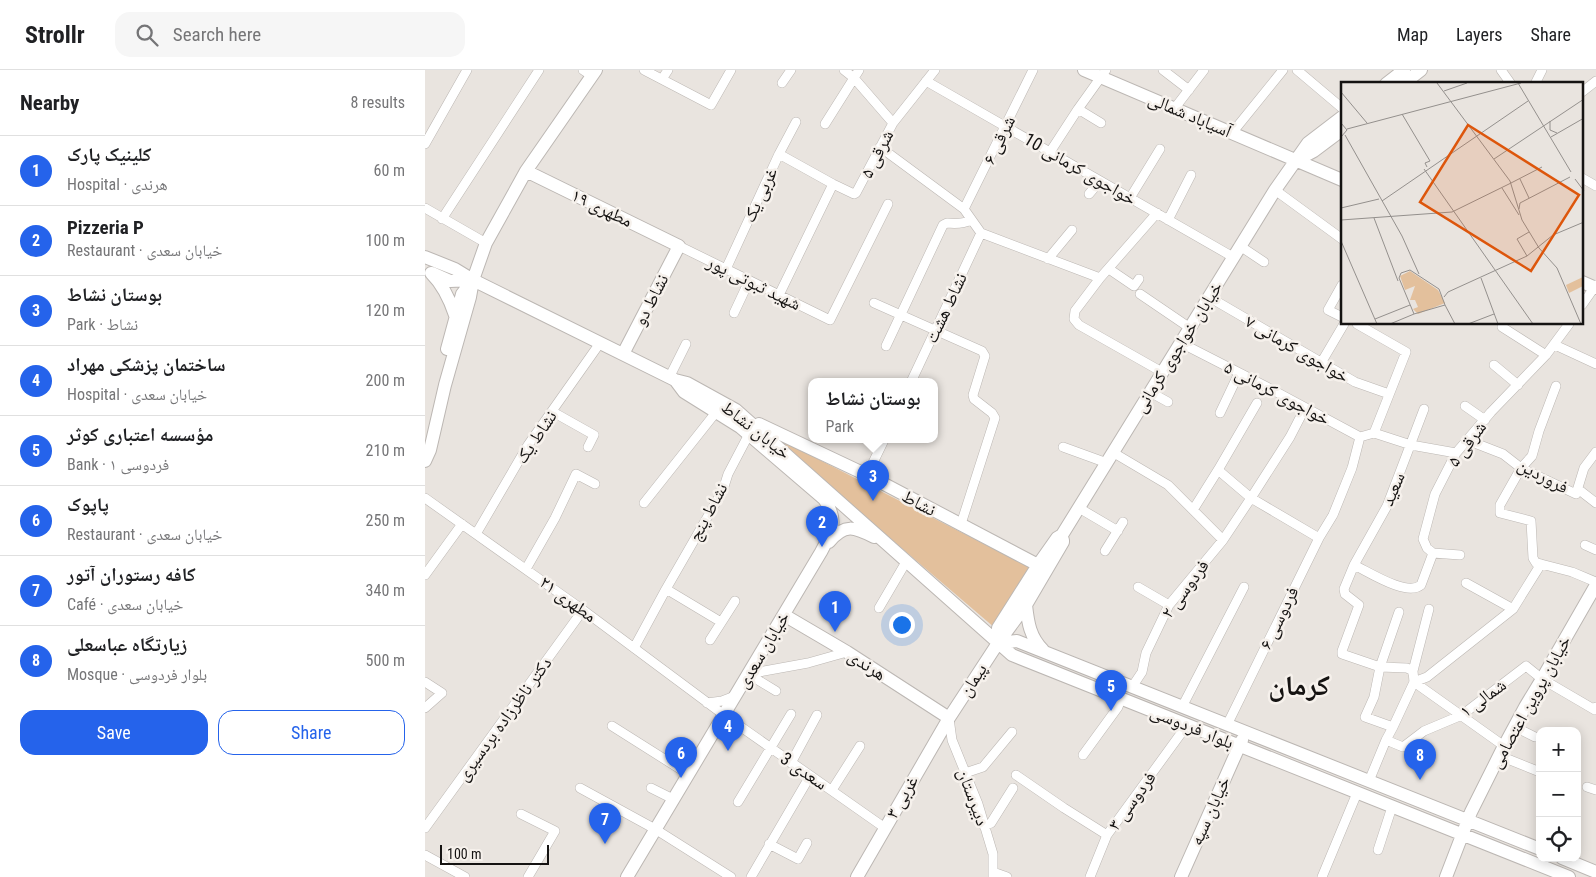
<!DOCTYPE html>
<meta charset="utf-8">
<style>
body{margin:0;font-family:"Roboto Condensed","Noto Naskh Arabic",sans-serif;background:#f6f6f6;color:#202124}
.controls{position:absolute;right:15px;bottom:15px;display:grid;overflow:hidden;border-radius:10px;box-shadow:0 2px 12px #0003}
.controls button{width:45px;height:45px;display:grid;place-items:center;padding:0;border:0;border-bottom:1px solid #e0e0e0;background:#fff;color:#202124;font:25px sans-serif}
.scale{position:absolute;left:15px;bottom:12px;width:109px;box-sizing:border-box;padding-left:5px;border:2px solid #151312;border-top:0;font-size:14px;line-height:18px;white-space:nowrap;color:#151312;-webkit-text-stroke:4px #f6f1ec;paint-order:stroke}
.you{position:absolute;left:476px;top:554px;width:18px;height:18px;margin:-12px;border:4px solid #fff;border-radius:50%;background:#1a73e8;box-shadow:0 0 0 8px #1a73e833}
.badge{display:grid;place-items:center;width:32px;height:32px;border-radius:50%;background:#2563eb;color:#fff;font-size:16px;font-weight:700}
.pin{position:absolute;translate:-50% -41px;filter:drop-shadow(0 1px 2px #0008)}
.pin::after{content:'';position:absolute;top:26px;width:18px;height:15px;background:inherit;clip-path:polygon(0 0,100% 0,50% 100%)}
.popup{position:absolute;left:383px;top:308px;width:130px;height:65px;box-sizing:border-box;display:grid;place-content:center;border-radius:10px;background:#fff;filter:drop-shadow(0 1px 4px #0005);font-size:16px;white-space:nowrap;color:#757577}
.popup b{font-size:19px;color:#202124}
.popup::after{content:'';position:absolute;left:50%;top:100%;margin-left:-10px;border:10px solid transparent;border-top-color:#fff}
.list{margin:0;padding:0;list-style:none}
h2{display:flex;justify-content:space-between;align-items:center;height:65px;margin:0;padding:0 20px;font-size:21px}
h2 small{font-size:16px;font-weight:400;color:#757577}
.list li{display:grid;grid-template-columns:32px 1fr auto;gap:15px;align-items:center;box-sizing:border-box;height:70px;padding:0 20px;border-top:1px solid #e0e0e0}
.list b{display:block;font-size:19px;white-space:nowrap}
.list p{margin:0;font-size:16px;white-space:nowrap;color:#757577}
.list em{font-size:16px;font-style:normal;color:#757577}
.actions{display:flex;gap:10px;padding:15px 20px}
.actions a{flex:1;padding:11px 0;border:1px solid #2563eb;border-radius:15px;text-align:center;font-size:18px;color:#2563eb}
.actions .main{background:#2563eb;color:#fff}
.icon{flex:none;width:28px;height:28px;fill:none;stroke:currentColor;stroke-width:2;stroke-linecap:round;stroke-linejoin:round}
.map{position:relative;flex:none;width:1171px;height:807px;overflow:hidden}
header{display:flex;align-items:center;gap:30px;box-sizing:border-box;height:70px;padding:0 25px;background:#fff;border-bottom:1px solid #e0e0e0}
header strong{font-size:24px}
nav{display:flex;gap:28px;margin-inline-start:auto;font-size:18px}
.search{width:350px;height:45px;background:#f6f6f6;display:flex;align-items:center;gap:12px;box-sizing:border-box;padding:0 18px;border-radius:15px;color:#757577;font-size:19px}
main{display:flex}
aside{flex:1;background:#fff}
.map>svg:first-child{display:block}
</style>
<header>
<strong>Strollr</strong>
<div class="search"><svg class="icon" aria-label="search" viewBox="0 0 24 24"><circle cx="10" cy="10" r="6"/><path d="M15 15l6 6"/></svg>Search here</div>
<nav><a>Map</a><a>Layers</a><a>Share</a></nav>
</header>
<main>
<aside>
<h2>Nearby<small>8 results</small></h2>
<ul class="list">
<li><span class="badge">1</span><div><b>کلینیک پارک</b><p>Hospital · هرندی</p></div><em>60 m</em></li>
<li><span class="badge">2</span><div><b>Pizzeria P</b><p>Restaurant · خیابان سعدی</p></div><em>100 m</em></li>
<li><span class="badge">3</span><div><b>بوستان نشاط</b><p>Park · نشاط</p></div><em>120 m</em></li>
<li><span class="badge">4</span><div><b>ساختمان پزشکی مهراد</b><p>Hospital · خیابان سعدی</p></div><em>200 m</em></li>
<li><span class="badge">5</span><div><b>مؤسسه اعتباری کوثر</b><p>Bank · فردوسی ۱</p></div><em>210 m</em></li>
<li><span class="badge">6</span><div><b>پاپوک</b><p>Restaurant · خیابان سعدی</p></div><em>250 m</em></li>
<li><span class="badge">7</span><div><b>کافه رستوران آتور</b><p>Café · خیابان سعدی</p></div><em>340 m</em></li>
<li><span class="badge">8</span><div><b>زیارتگاه عباسعلی</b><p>Mosque · بلوار فردوسی</p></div><em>500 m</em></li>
</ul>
<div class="actions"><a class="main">Save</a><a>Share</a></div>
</aside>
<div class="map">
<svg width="1171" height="807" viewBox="0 0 1171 807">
<rect width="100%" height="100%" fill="#e9e4df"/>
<path fill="#e3c09c" d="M342 363 608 499 570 558Z"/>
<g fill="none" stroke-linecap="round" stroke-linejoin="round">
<g stroke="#bcb7b3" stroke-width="10">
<path id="street" d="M158 0 167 6
M219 0 286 35 306 0
M419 0 429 8 468 53
M738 0 764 20
M872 0 917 38
M1076 0 1086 14
M237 9 243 0
M501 11 808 187
M357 13 366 0
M1110 14 1117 0
M1157 22 1171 11
M653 39 676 53
M749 39 779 0
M400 54 434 0
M807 63 858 0
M0 74 42 0
M455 77 539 139 556 163 675 208
M625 82 653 39 681 0
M354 84 408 114 429 124 431 123 468 53 510 0
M1157 108 1171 116
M850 120 917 169
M664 124 675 111
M705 128 735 79
M0 138 61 173
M539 139 608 0
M732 143 675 208 650 241 649 249 654 255 737 302
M17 149 114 0
M743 150 766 105
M254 176 405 250 463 134
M815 176 839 192
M623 189 647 160
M301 199 354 84 371 52
M684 199 709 216 714 209
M917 215 903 240 917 247
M715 224 765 258
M354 225 408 114
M784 227 930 312 964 324
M449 233 557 281 560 286 548 325 549 329 567 343 570 348 536 454
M1157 235 1171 215
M309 243 324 211
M932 254 981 282 949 363
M1077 257 1121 285
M756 273 842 317 935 367 949 363
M1130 275 1171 294
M461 276 518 155 522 153C531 154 538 154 546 150
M896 293 919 254
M1069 295 1093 315
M244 308 261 274
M486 312 556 163
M725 322 743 332
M1040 336 1060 350
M999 339 962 436 929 495 919 519 920 524 934 535 917 581V584L955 597 982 598 988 601 989 612 1002 607 1088 539 1116 494 1147 502 1171 512
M128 342 169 365 163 377
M795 343 814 303
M949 363 986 375 1031 383
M1042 370 1078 384 1096 398 1151 424 1159 398 1171 382
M638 377 682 393
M689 383 743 415 798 470
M793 400 826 428 865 367 880 338
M442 405 459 370
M1153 419 1171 433
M0 428 158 540 299 645 460 758
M219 433 292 341
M654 438 693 461
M768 440 793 400 832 333
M51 464 103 375 175 273
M1160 475 1171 480
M680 481 698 452
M1008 483 1035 485
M1116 494 1111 493 1108 488 1106 451 1075 443V435L1096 398 1107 386 1114 361 1131 316
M929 495C944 502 982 527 996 515L1008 483 1002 478 998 469 1010 424 1031 383 1066 342 1121 285 1144 254
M101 499 130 448 151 404 170 414
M0 505 37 454
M1041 513 1088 539
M713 517 744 535
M241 519 296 552
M454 538 481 492
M285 570 310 531
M209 578 241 519 298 420 303 404 324 364
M988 601 1004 539
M323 604 383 593 422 582
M323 604 351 621
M0 612 17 623 0 638
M707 617 717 602 721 583 744 535 798 470 826 428 894 468
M282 633 297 631 310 626
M757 637 819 517
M524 648 527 670 553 734 568 784V807
M802 655 894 468 908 445 927 398 935 367
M187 656 263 704
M968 657 940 647 949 627 955 597 974 542
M1090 657 1110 667
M961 670 978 677 999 661 1037 645 1101 596 1117 609 1170 640 1171 637
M658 685 693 637 696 629
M1075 686 1115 702
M366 693 392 645
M540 703 558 697 587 662
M591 705 639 738 682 765 757 662 761 654
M944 711 961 670 968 657 989 612 1079 676
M1162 717 1171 720
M155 718 230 759 306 807
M226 718 248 729
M407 720 435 676
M313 732 366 644
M96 744 130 761 103 807
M559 756 566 753 588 718
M0 758 158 540
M344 774 373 789 382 773
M953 780 967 737
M0 785 40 807
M568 802 582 807
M326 807 385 706
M665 807 682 765
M897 807 932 723"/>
</g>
<g stroke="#bcb7b3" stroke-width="14">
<path id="secondary" d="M659 0 917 110
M961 14 979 0
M978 14 996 0
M874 89 889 81 917 60
M101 101 254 176 198 284
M0 187 30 199 48 210 250 310 262 313 311 340 587 585 1144 807
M6 203C17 214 25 230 30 245
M7 203 25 211 48 210
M1157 212 1171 218
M22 279 37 224 48 210
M334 354 442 405 613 495
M0 391 5 380 20 315 45 227 48 210 61 173 101 101 171 0
M404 472C420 453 429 457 449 467
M601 535C603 553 605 567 618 580
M359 545 422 582 524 648
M573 573V558L613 495 632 468 637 465 850 120 883 73 917 47
M573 573 592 571 1115 779
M1137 788 1171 802
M202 807 396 482C407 462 414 450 399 429L315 357 259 322 250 310
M432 807 524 648 573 573 601 535 638 472V470
M756 807 817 670
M1021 807 1046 742 1079 676 1100 637 1117 609 1171 515"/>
</g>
<use href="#street" stroke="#fff" stroke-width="9"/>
<use href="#secondary" stroke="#fff" stroke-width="12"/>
</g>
<g text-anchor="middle" stroke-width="5" stroke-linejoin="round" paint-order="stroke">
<g font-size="18" fill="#151312" stroke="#f6f1ec">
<text transform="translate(765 45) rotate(23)" y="6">آسیاباد شمالی</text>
<text transform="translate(574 70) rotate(-64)" y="6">شرقی ۶</text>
<text transform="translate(452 84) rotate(-63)" y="6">شرقی ۵</text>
<text transform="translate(655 99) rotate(30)" y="6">خواجوی کرمانی 10</text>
<text transform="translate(335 125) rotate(-65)" y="6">غربی یک</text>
<text transform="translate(177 138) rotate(26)" y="6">مطهری ۱۹</text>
<text transform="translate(329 213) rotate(26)" y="6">شهید ثبوتی پور</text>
<text transform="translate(226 230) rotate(-63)" y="6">نشاط دو</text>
<text transform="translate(521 238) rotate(-65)" y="6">نشاط هشت</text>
<text transform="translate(753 277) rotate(-58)" y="6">خیابان خواجوی کرمانی</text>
<text transform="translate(872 279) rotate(30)" y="6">خواجوی کرمانی ۷</text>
<text transform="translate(852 323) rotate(28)" y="6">خواجوی کرمانی ۵</text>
<text transform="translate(331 360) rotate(38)" y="6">خیابان نشاط</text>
<text transform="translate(111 367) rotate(-56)" y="6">نشاط یک</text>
<text transform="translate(1042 374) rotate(-53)" y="6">شرقی ۵</text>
<text transform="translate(1118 406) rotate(28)" y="6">فروردین</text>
<text transform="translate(968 419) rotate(-67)" y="6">سعید</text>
<text transform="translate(494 433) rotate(28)" y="6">نشاط</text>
<text transform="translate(283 442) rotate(-62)" y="6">نشاط پنج</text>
<text transform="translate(760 519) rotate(-54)" y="6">فردوسی ۲</text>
<text transform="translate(143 529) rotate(36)" y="6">مطهری ۲۱</text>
<text transform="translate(854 548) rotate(-64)" y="6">فردوسی ۶</text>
<text transform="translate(338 580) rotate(-59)" y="6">خیابان سعدی</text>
<text transform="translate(442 595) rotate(33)" y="6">هرندی</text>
<text transform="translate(548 610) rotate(-57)" y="6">پیمان</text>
<text transform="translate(1058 628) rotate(-36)" y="6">شمالی ۱</text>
<text transform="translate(1105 632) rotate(-61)" y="6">خیابان پروین اعتصامی</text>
<text transform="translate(79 649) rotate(-54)" y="6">دکتر ناظرزاده بردسیری</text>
<text transform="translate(767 657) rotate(22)" y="6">بلوار فردوسی</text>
<text transform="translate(379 701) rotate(34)" y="6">سعدی 3</text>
<text transform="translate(477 727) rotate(-60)" y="6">۳ غربی</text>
<text transform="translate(548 727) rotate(70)" y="6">دبیرستان</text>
<text transform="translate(707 731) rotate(-54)" y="6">فردوسی ۳</text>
<text transform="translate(785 741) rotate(-66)" y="6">خیابان سپه</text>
</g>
<g font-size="28" font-weight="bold" fill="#151312" stroke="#f6f1ec">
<text x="874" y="625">کرمان</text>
</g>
</g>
<g transform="translate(916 12)">
<rect width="242" height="242" fill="#e9e4df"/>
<path d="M69 189 97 208 104 221 77 232 72 227 77 225 74 218H69L74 204 64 208 59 194ZM242 195V204L228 211 225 203Z" fill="#e3c09c"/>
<path fill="none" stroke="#94908d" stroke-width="1" d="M96 1 169 99 181 138 198 166M177 1 230 90M103 9 126 1M0 10 26 41M61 32 89 79 84 81 86 85M209 39V48L216 51M0 41 6 48 0 55M6 47 180 1M4 53 61 154 78 192M210 55 243 36M153 77 243 17M83 87 192 242M179 97 188 116M234 97 243 109M170 101 201 85M161 106 178 133M41 119 187 19M0 126 38 117M178 127 179 121 229 95M33 136 57 199M0 138 111 130 170 101M0 159 36 242M198 166 216 186 240 242M186 174 176 157 188 150M69 188 98 207 104 223 73 232 58 196 60 191ZM140 196 157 242M103 215 107 210 186 174 212 153 243 140M104 223 114 242M34 237 69 223M49 242 73 232M127 242 153 232"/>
<path fill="#dd560c" fill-opacity="0.15" stroke="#dd560c" stroke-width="2.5" d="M127 43 238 113 190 189 79 120Z"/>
<rect width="242" height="242" fill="none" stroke="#151312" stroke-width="2.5"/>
</g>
</svg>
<div class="controls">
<button>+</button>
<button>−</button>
<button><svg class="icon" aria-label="locate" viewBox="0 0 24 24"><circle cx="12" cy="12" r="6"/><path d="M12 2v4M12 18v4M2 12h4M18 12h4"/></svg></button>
</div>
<div class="scale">100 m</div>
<div class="you"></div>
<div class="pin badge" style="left:410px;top:562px">1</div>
<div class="pin badge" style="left:397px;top:477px">2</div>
<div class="pin badge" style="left:448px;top:431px">3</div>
<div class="popup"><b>بوستان نشاط</b>Park</div>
<div class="pin badge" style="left:303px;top:681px">4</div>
<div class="pin badge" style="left:686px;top:641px">5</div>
<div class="pin badge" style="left:256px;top:708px">6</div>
<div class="pin badge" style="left:180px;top:774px">7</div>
<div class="pin badge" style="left:995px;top:710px">8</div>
</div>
</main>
